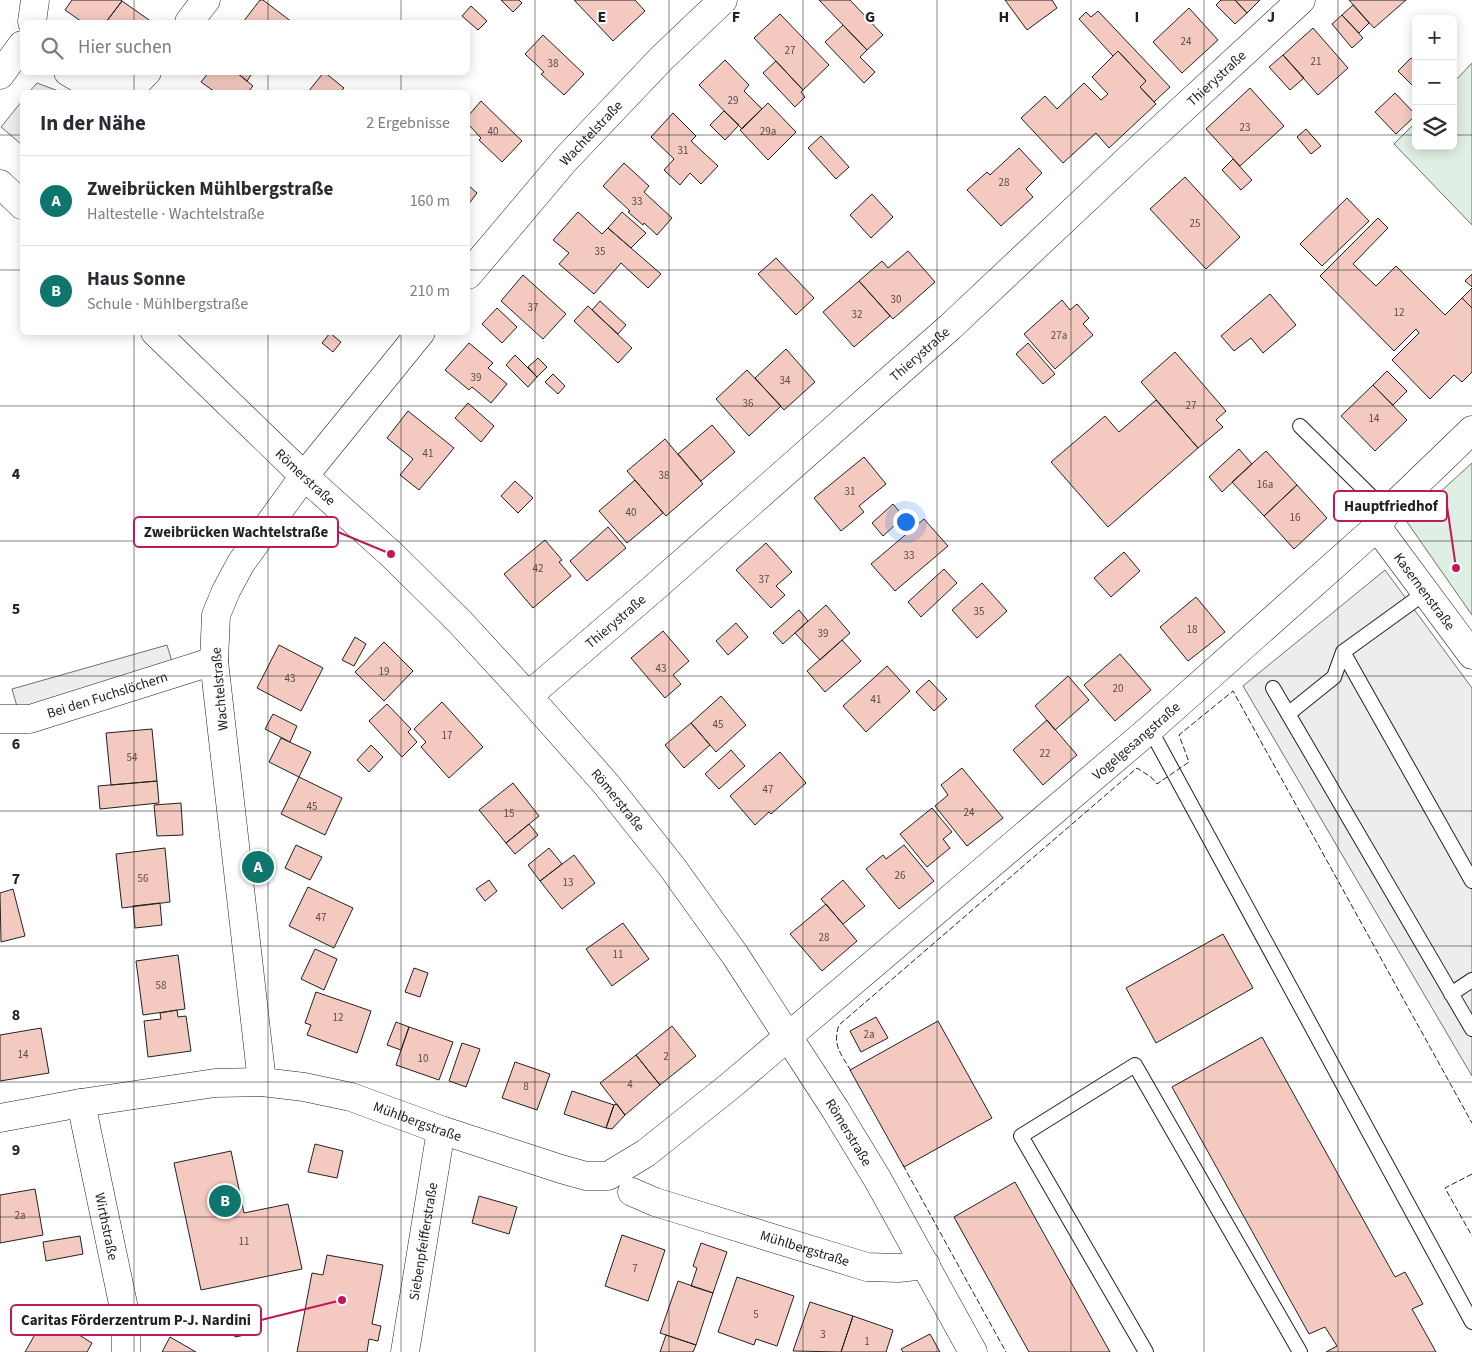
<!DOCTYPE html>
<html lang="de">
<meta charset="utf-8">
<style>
body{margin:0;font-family:"Source Sans 3",sans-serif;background:#f7f7f7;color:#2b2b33}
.controls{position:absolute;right:15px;top:15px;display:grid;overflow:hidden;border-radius:8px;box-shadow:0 2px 12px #0003}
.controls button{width:45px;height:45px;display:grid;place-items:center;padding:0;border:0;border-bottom:1px solid #e1e1e2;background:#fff;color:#2b2b33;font:25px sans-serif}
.you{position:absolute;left:905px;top:521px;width:18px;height:18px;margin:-12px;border:4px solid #fff;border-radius:50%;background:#1a73e8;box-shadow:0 0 0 8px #1a73e833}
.badge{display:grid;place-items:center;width:32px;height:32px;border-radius:50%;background:#0f766e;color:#fff;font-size:16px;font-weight:700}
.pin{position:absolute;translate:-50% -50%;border:2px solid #fff;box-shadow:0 1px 5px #0006}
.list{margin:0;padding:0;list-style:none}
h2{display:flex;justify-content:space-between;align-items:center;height:65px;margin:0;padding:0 20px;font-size:21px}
h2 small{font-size:16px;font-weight:400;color:#7c7c81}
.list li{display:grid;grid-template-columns:32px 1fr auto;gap:15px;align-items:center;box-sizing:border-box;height:90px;padding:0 20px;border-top:1px solid #e1e1e2}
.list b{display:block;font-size:19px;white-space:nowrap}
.list p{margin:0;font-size:16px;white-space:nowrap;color:#7c7c81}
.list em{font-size:16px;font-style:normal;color:#7c7c81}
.icon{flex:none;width:28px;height:28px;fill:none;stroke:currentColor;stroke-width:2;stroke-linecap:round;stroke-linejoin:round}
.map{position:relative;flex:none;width:1472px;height:1352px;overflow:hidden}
.search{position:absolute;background:#fff;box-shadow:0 2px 12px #0003;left:20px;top:20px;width:450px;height:55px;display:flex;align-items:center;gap:12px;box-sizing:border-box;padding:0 18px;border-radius:8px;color:#7c7c81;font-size:19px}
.panel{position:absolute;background:#fff;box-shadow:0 2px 12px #0003;left:20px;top:90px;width:450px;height:245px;border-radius:8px}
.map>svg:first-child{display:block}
</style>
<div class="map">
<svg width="1472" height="1352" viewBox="0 0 1472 1352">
<rect width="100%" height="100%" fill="#fff"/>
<path fill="#e0efe3" stroke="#6f6f6f" d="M1472 63V225L1394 144 1416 122V146H1453V83Z
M1472 463V615L1407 522Z"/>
<path fill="#ededed" stroke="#6f6f6f" d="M37 83 61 92H29Z
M22 101V145L1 127Z
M1385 570 1472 688V1076L1243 686Z
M167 645 173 665 18 710 12 689Z"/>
<path fill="#f3c9c0" stroke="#222" d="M72 0H121L122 1 106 22H82L65 10Z
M260 0H263L292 22H243Z
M501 0H519L522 3 513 12Z
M574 0H635L645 11 613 41Z
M819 0H850L883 35 867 50Z
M1005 0H1052L1057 8 1027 30Z
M1221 0H1235L1247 13 1235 24 1216 5Z
M1235 0H1260L1247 13Z
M1349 0H1406L1374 28Z
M122 1 152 22H106Z
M1353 5 1369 23 1359 33 1342 15Z
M471 6 487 21 478 30 462 16Z
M1189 8 1218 40 1182 73 1153 42Z
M1098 11 1170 87 1154 102 1140 87 1146 81 1118 51 1113 56 1079 19 1086 12 1091 17Z
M780 14 829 65 803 90 754 38Z
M1342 15 1363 38 1352 48 1332 24Z
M843 25 867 50 860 57 875 72 864 83 825 42Z
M1313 28 1348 68 1318 95 1283 55Z
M543 35 584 74 564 95 541 74 544 72 525 54Z
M1118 51 1146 81 1140 87 1156 104 1109 148 1096 133 1063 163 1021 118 1045 96 1057 109 1084 83 1101 100 1108 94 1092 77Z
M1283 55 1304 78 1290 90 1269 67Z
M1411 58 1416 62V85L1414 87 1398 71Z
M725 60 749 85 744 91 762 109 742 129 699 85Z
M776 61 803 90 801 92 805 97 795 107 763 73Z
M209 72H236L253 86 248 92H215L201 82Z
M236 72H253L247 81Z
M324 72 344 88 340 92H308Z
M1250 88 1284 126 1240 166 1206 129Z
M1395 93 1416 115 1396 134 1375 112Z
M481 101 522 141 502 162 479 140 481 138 468 124V116Z
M768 103 796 132 768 160 740 130Z
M724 111 739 125 725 140 710 125Z
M673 113 696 136 691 141 718 166 701 184 690 173 680 185 664 170 674 159 651 137Z
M1306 129 1321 146 1311 154 1297 137Z
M821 136 849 167 836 179 808 148Z
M1019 148 1042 173 1026 189 1033 197 1001 226 967 190 987 172 990 175Z
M1233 159 1252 180 1241 190 1222 170Z
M624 163 649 186 644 192 672 218 657 235 644 223 643 225 628 212 630 211 603 186Z
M1185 177 1240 237 1206 269 1150 209Z
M468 185 477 193 468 205Z
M872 194 893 217 871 238 850 215Z
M1347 198 1369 221 1322 266 1300 244Z
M578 212 602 234 608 228 661 274 648 288 621 263 594 294 559 264 569 253 553 240Z
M622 212 646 233 631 248 608 228Z
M1378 218 1388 228 1353 264 1376 286 1396 266 1445 315 1462 298 1472 308V372L1462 382 1454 375 1430 399 1392 360 1419 333 1416 329 1394 351 1320 276Z
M908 251 935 282 893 319 859 281 882 261 888 268Z
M776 258 814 298 796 315 758 274Z
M1472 274V287L1465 281Z
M523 275 566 314 543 339 501 301Z
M859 281 890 316 854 347 823 312Z
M1472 288V308L1462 298Z
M1270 294 1296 325 1263 353 1251 338 1234 351 1221 336Z
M1062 300 1070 310 1077 304 1089 318 1083 324 1093 335 1055 369 1024 334Z
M600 301 626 325 618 334 592 310Z
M588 306 632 348 618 363 574 321Z
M497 308 517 327 502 343 482 324Z
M330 333 341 342 333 352 322 343Z
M469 343 493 363 488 368 507 384 491 403 472 387 469 390 445 370Z
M1028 343 1055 374 1043 384 1016 354Z
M786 349 815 382 784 410 755 378Z
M1175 352 1226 411 1216 420 1223 427 1198 448 1141 382Z
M515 355 537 377 528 387 506 365Z
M538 358 547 367 537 377 528 367Z
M747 370 781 406 749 436 716 399Z
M1387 371 1407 391 1393 405 1373 385Z
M553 374 565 386 558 394 545 382Z
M1373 385 1407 420 1375 451 1341 416Z
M1156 400 1198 448 1108 527 1051 462 1105 416 1119 432Z
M468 403 494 426 481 442 455 418Z
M408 411 454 448 419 490 400 475 413 459 387 438Z
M712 425 735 452 701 481 678 454Z
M665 439 703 484 666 516 627 471Z
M1239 449 1252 464 1222 492 1209 477Z
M1266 451 1297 485 1264 516 1232 482Z
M864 457 886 484 859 506 864 512 841 531 814 498Z
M635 480 663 513 627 543 599 511Z
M515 481 533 498 518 513 501 496Z
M1297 485 1327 518 1294 549 1264 516Z
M893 504 904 517 883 536 872 523Z
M924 519 948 546 895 591 871 564Z
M608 527 626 548 587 581 570 561Z
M545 540 562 560 559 562 571 576 533 608 504 574Z
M766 543 792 572 776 586 785 595 771 608 736 570Z
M1124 552 1140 571 1111 597 1094 578Z
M944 569 957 583 921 617 908 602Z
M982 583 1007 611 977 638 952 610Z
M1196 597 1225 632 1188 661 1160 627Z
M826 605 850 633 820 660 795 633Z
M799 610 808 621 783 644 773 633Z
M736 623 748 637 728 655 716 641Z
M663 631 689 661 673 675 681 684 665 698 631 658Z
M355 637 366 644 354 666 342 660Z
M842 640 861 661 825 692 807 671Z
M384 642 413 671 384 701 355 672Z
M279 645 323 668 301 711 257 688Z
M1120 654 1151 690 1115 721 1084 685Z
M887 666 910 691 866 732 843 706Z
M1068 676 1089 700 1055 730 1035 706Z
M929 680 947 699 934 711 916 692Z
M721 696 746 725 716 752 691 723Z
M442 702 483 747 449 778 421 747 426 742 414 729Z
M387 704 411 729 408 732 417 742 402 757 369 721Z
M273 714 297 726 290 742 265 729Z
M1047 720 1077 755 1043 785 1013 750Z
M691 723 710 745 684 768 665 745Z
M152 729 157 781 111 785 106 733Z
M281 738 311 752 299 777 269 762Z
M371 745 383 757 369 772 357 760Z
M731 750 745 766 719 789 705 774Z
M780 752 806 783 771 814 769 812 755 825 730 796Z
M962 768 1003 818 967 846 935 806 948 795 941 785Z
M299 777 342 798 325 835 281 814Z
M157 781 159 803 100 809 98 786Z
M513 783 539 816 506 843 479 810Z
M181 803 183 835 157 836 154 805Z
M932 808 952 832 943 839 950 848 927 867 900 834Z
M529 824 538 835 515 854 506 843Z
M296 845 322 857 310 880 285 868Z
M904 845 934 881 899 909 866 869 883 855 886 859Z
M165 848 170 902 122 908 116 854Z
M549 848 562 864 540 881 528 865Z
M574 855 595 883 562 909 540 881Z
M489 880 497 891 485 901 476 889Z
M843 880 865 906 843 924 821 899Z
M308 887 353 908 334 948 289 926Z
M13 889 25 936 1 942 0 893Z
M160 903 162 925 135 928 133 906Z
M826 904 857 941 822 971 790 934Z
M623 923 649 959 612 986 586 949Z
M1223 934 1253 988 1156 1043 1126 988Z
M315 949 337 959 324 990 301 979Z
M178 955 185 1009 143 1015 136 961Z
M414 968 428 973 420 997 405 992Z
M316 992 371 1011 357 1053 307 1035 311 1025 305 1023Z
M177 1010 178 1017 186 1016 191 1051 148 1057 144 1021 161 1019 160 1013Z
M876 1017 888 1038 861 1052 850 1031Z
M938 1021 992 1118 904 1167 850 1070Z
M396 1022 409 1027 401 1050 387 1045Z
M672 1026 696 1056 660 1085 636 1055Z
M409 1027 453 1042 439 1080 396 1065Z
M41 1028 49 1073 0 1081V1035Z
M1262 1037 1395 1277 1405 1272 1423 1304 1412 1309 1436 1352H1326L1337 1346 1325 1327 1309 1334 1172 1087Z
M462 1043 480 1049 466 1087 449 1081Z
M636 1055 660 1085 625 1115 600 1083Z
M515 1062 550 1074 537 1110 502 1098Z
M572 1091 614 1105 606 1128 564 1114Z
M617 1104 625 1115 612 1129 606 1128 614 1105Z
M315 1144 343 1151 337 1178 308 1172Z
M231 1151 244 1213 288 1204 302 1269 201 1290 174 1163Z
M1015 1182 1110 1352H1029L954 1217Z
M35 1189 43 1235 0 1243V1195Z
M479 1196 517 1207 509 1234 472 1223Z
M622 1235 665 1250 648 1301 605 1286Z
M80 1236 83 1254 46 1261 43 1242Z
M701 1243 727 1252 713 1293 691 1286 697 1268 693 1266Z
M327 1255 383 1265 372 1324 381 1326 378 1341 369 1339 367 1352H297L312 1273 323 1275Z
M737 1277 794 1296 777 1346 756 1339 754 1345 718 1332Z
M678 1281 713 1293 696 1345 660 1333Z
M810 1302 853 1316 841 1352 793 1351Z
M46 1315 62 1325 68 1315 82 1323 76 1333 92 1343 87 1352H25Z
M247 1315 250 1334 235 1337 232 1317Z
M853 1316 893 1330 886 1352H841Z
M930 1334 940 1352H903L901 1349Z
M666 1335 696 1345 693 1352H660Z
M170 1337 196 1352H162Z"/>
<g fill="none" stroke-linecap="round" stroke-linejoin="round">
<g stroke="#222" stroke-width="16">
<path id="service" d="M1300 426 1387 512
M1426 592 1343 652 1472 881
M1273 688 1472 1029
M1288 714 1334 677 1343 652
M1150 729 1472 1322
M1451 994 1472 980
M1146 1352 1021 1136 1135 1065 1300 1352"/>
</g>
<g stroke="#222" stroke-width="29">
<g id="minor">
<path d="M32 22 35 0"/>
<path d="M189 22 206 0"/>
<path d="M68 72 87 83 110 88 136 83 147 72"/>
<path d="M0 75 22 45"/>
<path d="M0 184 22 205"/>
<path id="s1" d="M468 275 565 160 662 58 723 0"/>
<path id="s2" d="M155 332 304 476 391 554 460 622 528 696 606 784 672 867 735 955 835 1109 878 1180 973 1352"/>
<path id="s3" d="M1377 527 1472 655"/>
<path id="s4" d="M528 696 654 588 950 327 1137 151 1301 0"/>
<path id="s5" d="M0 719H30L214 661"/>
<path d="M262 1082 214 661 216 615 226 591 241 563 304 476 421 332"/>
<path id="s6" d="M81 1103 126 1318V1352"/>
<path id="s7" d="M0 1118 81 1103 215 1083 262 1082 304 1087 351 1097 441 1130 561 1169 586 1176H608L646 1153 730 1086 1150 729 1377 527 1387 512 1472 430"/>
<path id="s8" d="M632 1192 655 1202 867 1267 898 1268 926 1265"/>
<path id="s9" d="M405 1352 441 1130"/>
</g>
</g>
<use href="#service" stroke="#fff" stroke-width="14"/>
<use href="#minor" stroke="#fff" stroke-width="28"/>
<path stroke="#222" stroke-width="1" stroke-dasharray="6 2.5" stroke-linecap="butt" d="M851 1071C841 1054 832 1045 839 1025L1137 768 1151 777 1157 784 1189 762 1179 735 1233 691 1472 1123
M903 1165 1006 1352
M1472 1174 1445 1188 1472 1236"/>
</g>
<path fill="none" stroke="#222" stroke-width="1" stroke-opacity="0.55" d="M134 0V22M268 0V22M401 0V22M535 0V1352M669 0V1352M803 0V1352M937 0V1352M1071 0V1352M1204 0V1352M1338 0V1352M134 72V92M268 72V92M401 72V92M0 135H22M468 135H1416M1453 135H1472M0 270H22M468 270H1472M134 332V1352M268 332V1352M401 332V1352M0 406H1472M0 541H1472M0 676H1472M0 811H1472M0 946H1472M0 1082H1472M0 1217H1472"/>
<g text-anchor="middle" stroke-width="4" stroke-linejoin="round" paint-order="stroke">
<g font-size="11" fill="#564c4a">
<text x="1186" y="45">24</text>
<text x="790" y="54">27</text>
<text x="1316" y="65">21</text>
<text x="553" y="67">38</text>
<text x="733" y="104">29</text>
<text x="1245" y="131">23</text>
<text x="493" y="135">40</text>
<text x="768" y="135">29a</text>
<text x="683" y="154">31</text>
<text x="1004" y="186">28</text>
<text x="637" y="205">33</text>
<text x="1195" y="227">25</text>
<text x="600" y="255">35</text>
<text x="896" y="303">30</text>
<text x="533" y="311">37</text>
<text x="1399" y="316">12</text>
<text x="857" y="318">32</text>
<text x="1059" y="339">27a</text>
<text x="476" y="381">39</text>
<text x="785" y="384">34</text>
<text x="748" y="407">36</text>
<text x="1191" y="409">27</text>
<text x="1374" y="422">14</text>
<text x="428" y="457">41</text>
<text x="664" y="479">38</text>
<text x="1265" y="488">16a</text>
<text x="850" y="495">31</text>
<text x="631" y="516">40</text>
<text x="1295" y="521">16</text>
<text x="909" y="559">33</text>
<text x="538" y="572">42</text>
<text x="764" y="583">37</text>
<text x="979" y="615">35</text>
<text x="1192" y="633">18</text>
<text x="823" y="637">39</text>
<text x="661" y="672">43</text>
<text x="384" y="675">19</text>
<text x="290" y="682">43</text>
<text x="1118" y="692">20</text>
<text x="876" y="703">41</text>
<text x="718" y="728">45</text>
<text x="447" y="739">17</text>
<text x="1045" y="757">22</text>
<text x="132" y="761">54</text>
<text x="768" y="793">47</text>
<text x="312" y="810">45</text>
<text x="969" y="816">24</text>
<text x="509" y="817">15</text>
<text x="900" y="879">26</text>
<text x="143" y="882">56</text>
<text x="568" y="886">13</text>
<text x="321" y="921">47</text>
<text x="824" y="941">28</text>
<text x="618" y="958">11</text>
<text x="161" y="989">58</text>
<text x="338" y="1021">12</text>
<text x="869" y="1038">2a</text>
<text x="23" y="1058">14</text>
<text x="666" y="1060">2</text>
<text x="423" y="1062">10</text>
<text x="630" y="1088">4</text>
<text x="526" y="1090">8</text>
<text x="20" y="1219">2a</text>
<text x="244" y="1245">11</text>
<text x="635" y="1272">7</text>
<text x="756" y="1318">5</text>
<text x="823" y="1338">3</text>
<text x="867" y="1345">1</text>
</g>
<g font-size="14" fill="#222" stroke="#fff">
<text dy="5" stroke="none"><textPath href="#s4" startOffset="925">Thierystraße</textPath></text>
<text dy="5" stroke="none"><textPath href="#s1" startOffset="188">Wachtelstraße</textPath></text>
<text dy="5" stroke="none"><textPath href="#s4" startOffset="520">Thierystraße</textPath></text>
<text dy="5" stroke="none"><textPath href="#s2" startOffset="209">Römerstraße</textPath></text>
<text dy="5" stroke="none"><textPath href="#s3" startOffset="80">Kasernenstraße</textPath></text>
<text dy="5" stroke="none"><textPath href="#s4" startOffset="115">Thierystraße</textPath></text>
<text transform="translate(219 689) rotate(-95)" y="5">Wachtelstraße</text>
<text dy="5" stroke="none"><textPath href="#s5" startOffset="111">Bei den Fuchslöchern</textPath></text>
<text dy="5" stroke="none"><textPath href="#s7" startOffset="1310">Vogelgesangstraße</textPath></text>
<text dy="5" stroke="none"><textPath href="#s2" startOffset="659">Römerstraße</textPath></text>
<text dy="5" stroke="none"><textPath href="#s7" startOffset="426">Mühlbergstraße</textPath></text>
<text dy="5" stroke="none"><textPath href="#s2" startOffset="1064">Römerstraße</textPath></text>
<text dy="5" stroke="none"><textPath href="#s6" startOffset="126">Wirthstraße</textPath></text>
<text dy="5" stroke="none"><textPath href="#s9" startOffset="112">Siebenpfeifferstraße</textPath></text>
<text dy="5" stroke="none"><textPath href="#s8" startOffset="182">Mühlbergstraße</textPath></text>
</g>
</g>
<g font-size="16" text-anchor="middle" font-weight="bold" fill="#222" stroke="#fff" stroke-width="4" stroke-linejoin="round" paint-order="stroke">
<text x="602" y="22">E</text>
<text x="736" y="22">F</text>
<text x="870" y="22">G</text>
<text x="1004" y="22">H</text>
<text x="1137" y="22">I</text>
<text x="1271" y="22">J</text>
<text x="16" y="479">4</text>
<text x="16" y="614">5</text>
<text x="16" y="749">6</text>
<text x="16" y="884">7</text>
<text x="16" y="1020">8</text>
<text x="16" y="1155">9</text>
</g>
<path fill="none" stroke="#c2185b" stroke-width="2" d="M1456 568L1447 506M391 554L338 532M342 1300L261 1320"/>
<g fill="#c2185b" stroke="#fff" stroke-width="2">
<circle cx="1456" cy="568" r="5"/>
<circle cx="391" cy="554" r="5"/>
<circle cx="342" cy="1300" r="5"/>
</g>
<g fill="#fff" stroke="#c2185b" stroke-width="2">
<rect x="1334" y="491" width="113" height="30" rx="5"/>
<rect x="134" y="517" width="204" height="30" rx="5"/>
<rect x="11" y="1305" width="250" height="30" rx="5"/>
</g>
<g font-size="15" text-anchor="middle" font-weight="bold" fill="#222">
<text x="1391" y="511">Hauptfriedhof</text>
<text x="236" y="537">Zweibrücken Wachtelstraße</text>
<text x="136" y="1325">Caritas Förderzentrum P-J. Nardini</text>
</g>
</svg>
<div class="controls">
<button>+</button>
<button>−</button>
<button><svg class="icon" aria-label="layers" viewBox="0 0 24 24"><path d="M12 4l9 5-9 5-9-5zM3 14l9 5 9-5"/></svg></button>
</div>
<div class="you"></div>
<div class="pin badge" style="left:258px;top:867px">A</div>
<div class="pin badge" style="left:225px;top:1201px">B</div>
<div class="search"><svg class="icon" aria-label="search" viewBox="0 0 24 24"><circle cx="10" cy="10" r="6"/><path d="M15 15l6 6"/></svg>Hier suchen</div>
<section class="panel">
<h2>In der Nähe<small>2 Ergebnisse</small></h2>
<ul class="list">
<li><span class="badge">A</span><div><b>Zweibrücken Mühlbergstraße</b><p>Haltestelle · Wachtelstraße</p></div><em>160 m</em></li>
<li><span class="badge">B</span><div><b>Haus Sonne</b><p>Schule · Mühlbergstraße</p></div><em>210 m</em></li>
</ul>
</section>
</div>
